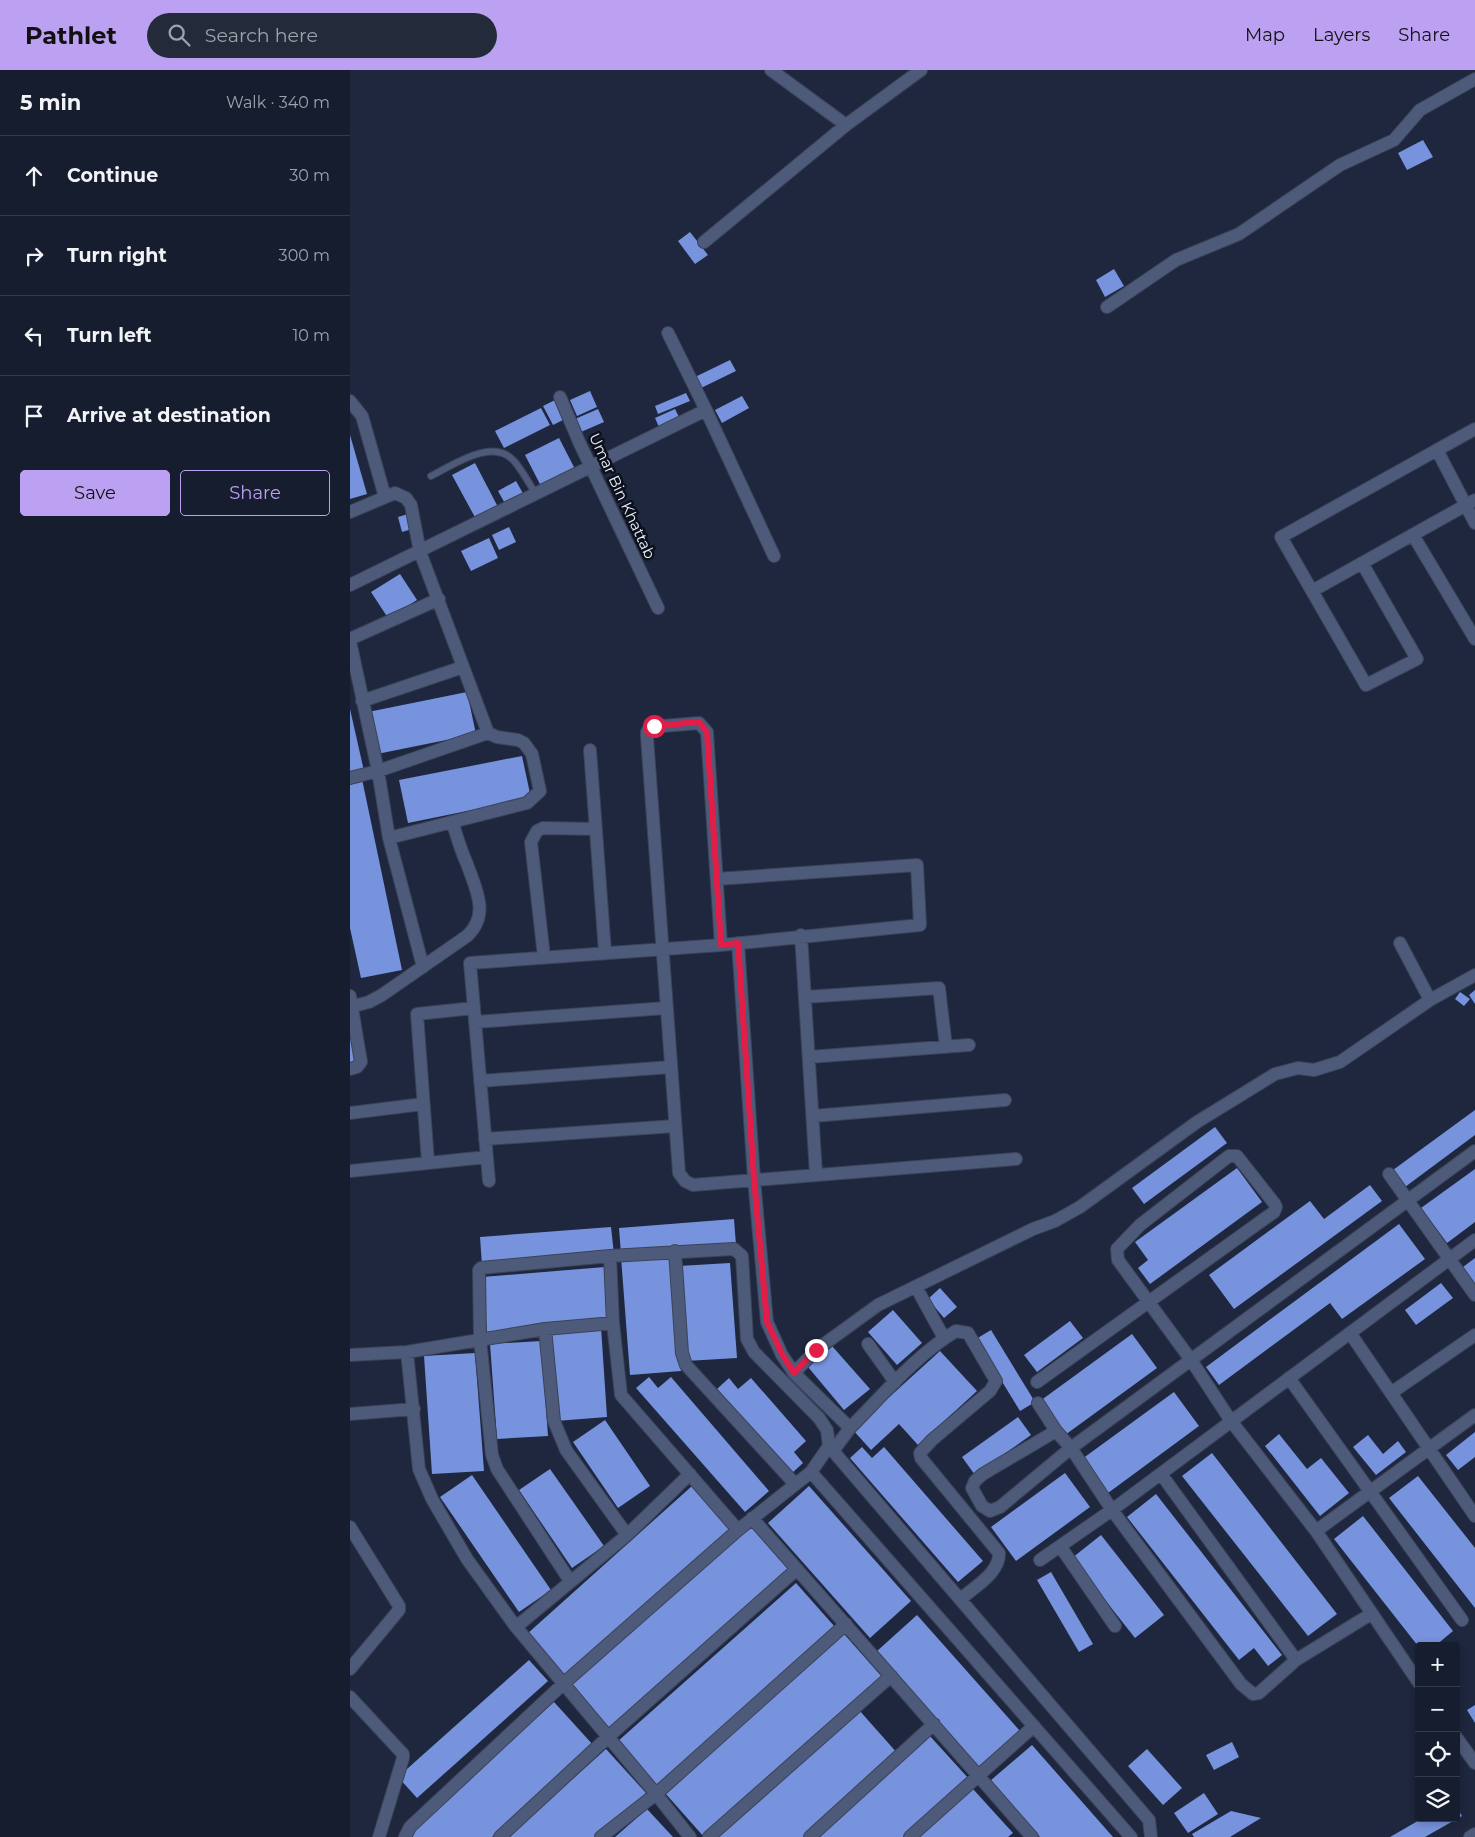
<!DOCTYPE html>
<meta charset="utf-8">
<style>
body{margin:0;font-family:Montserrat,sans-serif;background:#232a3a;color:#f1f3f6}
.controls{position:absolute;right:15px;bottom:15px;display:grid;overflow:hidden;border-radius:5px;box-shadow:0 2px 8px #0003}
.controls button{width:45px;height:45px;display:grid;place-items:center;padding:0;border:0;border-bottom:1px solid #353b4a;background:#161d2e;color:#f1f3f6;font:25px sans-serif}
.stop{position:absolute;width:15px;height:15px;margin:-11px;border:4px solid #e11d48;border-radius:50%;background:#fff}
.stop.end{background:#e11d48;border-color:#fff;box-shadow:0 1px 5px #0008}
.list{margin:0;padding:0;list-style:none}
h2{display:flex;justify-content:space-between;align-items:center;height:65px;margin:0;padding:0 20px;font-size:21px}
h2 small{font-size:16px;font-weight:400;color:#9ea2aa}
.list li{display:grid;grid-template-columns:32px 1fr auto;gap:15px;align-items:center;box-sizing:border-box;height:80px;padding:0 20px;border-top:1px solid #353b4a}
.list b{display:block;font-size:19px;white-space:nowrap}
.list em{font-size:16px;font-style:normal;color:#9ea2aa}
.actions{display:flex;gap:10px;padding:15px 20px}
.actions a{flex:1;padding:11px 0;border:1px solid #bca0f2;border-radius:5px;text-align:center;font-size:18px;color:#bca0f2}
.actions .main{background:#bca0f2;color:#111}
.icon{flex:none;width:28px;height:28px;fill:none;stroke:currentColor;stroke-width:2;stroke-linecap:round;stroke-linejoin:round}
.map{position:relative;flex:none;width:1125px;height:1767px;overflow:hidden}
header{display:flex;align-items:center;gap:30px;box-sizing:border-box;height:70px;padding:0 25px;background:#bca0f2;color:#111}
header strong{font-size:24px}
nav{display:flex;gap:28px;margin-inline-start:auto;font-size:18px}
.search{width:350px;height:45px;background:#232a3a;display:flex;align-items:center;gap:12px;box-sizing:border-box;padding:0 18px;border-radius:28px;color:#9ea2aa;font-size:19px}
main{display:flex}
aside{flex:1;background:#161d2e}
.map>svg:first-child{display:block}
</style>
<header>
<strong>Pathlet</strong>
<div class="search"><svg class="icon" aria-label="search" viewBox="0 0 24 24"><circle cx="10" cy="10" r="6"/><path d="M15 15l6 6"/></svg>Search here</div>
<nav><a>Map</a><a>Layers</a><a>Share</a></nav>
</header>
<main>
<aside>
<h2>5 min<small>Walk · 340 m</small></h2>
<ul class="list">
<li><svg class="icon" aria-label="ahead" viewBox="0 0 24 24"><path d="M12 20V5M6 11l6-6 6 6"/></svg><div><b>Continue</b></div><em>30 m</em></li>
<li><svg class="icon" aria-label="right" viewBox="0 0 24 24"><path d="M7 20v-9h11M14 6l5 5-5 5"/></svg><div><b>Turn right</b></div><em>300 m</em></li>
<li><svg class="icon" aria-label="left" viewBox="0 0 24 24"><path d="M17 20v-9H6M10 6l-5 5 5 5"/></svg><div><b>Turn left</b></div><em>10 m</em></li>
<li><svg class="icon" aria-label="arrive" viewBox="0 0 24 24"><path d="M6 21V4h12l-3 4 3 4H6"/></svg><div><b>Arrive at destination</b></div></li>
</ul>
<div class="actions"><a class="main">Save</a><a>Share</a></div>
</aside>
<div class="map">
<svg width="1125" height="1767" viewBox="0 0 1125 1767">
<rect width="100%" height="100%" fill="#1e273e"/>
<path fill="#7793dd" d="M1073 70 1083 87 1057 100 1048 83Z
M340 162 358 185 345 194 328 171Z
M764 199 774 216 755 227 746 210Z
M380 290 386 301 351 318 345 307Z
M240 321 247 337 227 346 220 330Z
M336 323 340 331 308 344 305 336Z
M392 326 399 338 372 353 365 340Z
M205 330 215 349 203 355 193 336Z
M191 338 200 355 154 378 145 361Z
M248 339 254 352 231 362 225 349Z
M325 339 329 347 309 357 305 348Z
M0 365 17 424 0 429Z
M209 368 226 401 192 418 175 385Z
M125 393 149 439 127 451 102 405Z
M166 411 175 427 157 437 148 421Z
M58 444 62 459 52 462 48 447Z
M159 457 166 472 149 480 142 465Z
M139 468 148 488 121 501 111 481Z
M50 504 67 530 38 548 21 522Z
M117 622 126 664 27 684 18 642Z
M0 639 14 701 0 704Z
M172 686 181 728 58 753 49 710Z
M12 709 52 900 11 908 0 858V711Z
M1125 920V934L1119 925Z
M1110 922 1120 929 1114 936 1105 929Z
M0 959 8 991 0 993Z
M1125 1040V1065L1055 1117 1043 1100Z
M865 1057 877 1073 794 1134 782 1118Z
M887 1098 912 1132 800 1214 788 1198 798 1190 785 1172Z
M1125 1099V1152L1097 1173 1071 1138Z
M1020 1115 1032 1131 884 1239 859 1205 960 1131 974 1149Z
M384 1149 386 1175 271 1184 269 1158Z
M1049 1154 1075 1189 992 1249 980 1233 869 1315 856 1297Z
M261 1157 264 1184 132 1195 130 1167Z
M323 1183 331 1301 280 1305 271 1187Z
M1125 1188V1221L1109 1200Z
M380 1193 387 1288 336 1291 329 1196Z
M255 1197 260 1252 137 1262 132 1207Z
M1091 1213 1103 1228 1066 1255 1055 1240Z
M590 1218 607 1237 594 1248 578 1229Z
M543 1240 572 1273 547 1295 518 1262Z
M720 1251 733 1268 687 1302 674 1285Z
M251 1257 257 1347 206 1351 199 1260Z
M641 1260 685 1332 670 1341 626 1269Z
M782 1264 807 1298 715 1365 690 1331Z
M191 1271 198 1366 147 1369 140 1274Z
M482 1276 520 1319 494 1340 458 1297Z
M590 1281 627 1321 568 1375 549 1354 521 1380 503 1360Z
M125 1283 134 1401 82 1404 74 1286Z
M299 1307 308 1318 321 1307 419 1421 395 1442 286 1318Z
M379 1308 388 1319 401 1308 456 1371 444 1382 453 1393 441 1404 367 1319Z
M824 1322 849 1356 758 1423 732 1389Z
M668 1347 681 1365 625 1405 612 1387Z
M255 1350 300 1416 268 1438 223 1372Z
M1125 1362V1387L1108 1400 1096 1385Z
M929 1364 957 1399 971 1388 999 1423 970 1446 915 1376Z
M1018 1365 1033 1384 1048 1371 1056 1382 1026 1405 1003 1377Z
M512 1377 522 1388 534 1377 633 1491 608 1512 500 1388Z
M862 1383 987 1544 958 1566 832 1406Z
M200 1399 254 1476 222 1498 169 1420Z
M715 1403 740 1437 666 1491 641 1457Z
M122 1405 201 1520 169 1542 90 1427Z
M1068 1406 1125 1478V1538L1039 1428Z
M342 1416 382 1461 217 1608 177 1564Z
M459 1416 561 1531 520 1568 418 1453Z
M806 1424 932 1585 918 1596 904 1578 889 1590 777 1447Z
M1013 1446 1103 1561 1085 1576H1068L984 1469Z
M400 1456 439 1500 260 1659 221 1615Z
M751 1465 814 1545 785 1568 722 1488Z
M701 1502 743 1574 729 1582 687 1510Z
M446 1513 485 1557 307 1716 267 1672Z
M567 1545 670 1661 628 1697 526 1582Z
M494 1564 533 1608 354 1767 315 1723Z
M179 1590 198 1611 67 1728 48 1707Z
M204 1632 244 1676 142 1767H60L57 1763Z
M1125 1635V1653L1117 1640Z
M509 1640 548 1684 455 1767H366Z
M579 1665 619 1709 554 1767H465Z
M882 1672 889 1687 864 1700 856 1685Z
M682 1675 763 1767H690L640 1711Z
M256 1679 296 1723 246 1767H158Z
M797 1679 832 1718 813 1735 778 1696Z
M623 1719 663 1763 658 1767H569Z
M854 1723 868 1744 838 1763 824 1743Z
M1106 1736 1112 1746 1075 1767H1040L1073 1748H1106Z
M297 1739 323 1767H265Z
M881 1741 911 1748 880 1767H844L842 1764Z"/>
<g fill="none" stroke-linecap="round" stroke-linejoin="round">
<g stroke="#3b4359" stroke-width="8">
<path id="lane" d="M81 406C103 395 143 367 164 391 173 401 179 414 186 424"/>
</g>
<g stroke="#3b4359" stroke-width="14">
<path id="street" d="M421 0 496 55
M354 172 496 55 571 0
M757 237 826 190 889 164 990 95 1044 70 1070 40 1125 9
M318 263 356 340
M210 327 230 374 308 538
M0 331 12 346 35 427
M1087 380 1125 359
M0 442 45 423 56 428 61 435 70 482 138 663 147 667 168 670 174 673 182 684 190 721 177 733 39 768
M1063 465 1125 569
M1012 493 1067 589 1016 615 962 521 1125 430
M0 515 356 340 424 486
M962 521 931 467 1087 380 1125 453
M0 569 89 529
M0 571 28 701 39 768 73 897
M12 631 113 597
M240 680 255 882
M0 708 28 701 138 663
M451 865 466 1104
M388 873 404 1109 417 1252 432 1285 444 1303 500 1358 483 1381
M1050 873 1080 930
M371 875 357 662 349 653 300 657 297 662V667L329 1103 335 1111 343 1115 666 1089
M194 887 181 772 187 761 193 758 246 759
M0 926 11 992 7 997 0 999
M455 927 589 918 596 977
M0 937 19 932 32 925 117 866C140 845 126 819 117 794 111 781 107 767 103 754
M125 952 316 938
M459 987 619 975
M130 1011 321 997
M0 1043 73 1034
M463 1046 655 1030
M135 1069 325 1056
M78 1092 67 944 124 938
M0 1101 137 1087
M1039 1104 1125 1225
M139 1111 120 893 371 875 570 855 567 795 367 809
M325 1181 332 1283 336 1295 445 1414
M260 1186 263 1253 271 1325 388 1460
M566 1217 594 1268
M195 1259 204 1351 216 1380 277 1465
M1000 1263 1125 1446
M518 1274 545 1312
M57 1282 69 1399 82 1429 117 1489 166 1557 306 1724 340 1767
M0 1285 57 1282 195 1259 263 1253
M444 1303 466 1280 528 1235 683 1159 705 1151 730 1137 847 1052 925 1004 948 998 964 1000 990 992 1080 930 1125 905
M939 1308 1112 1550
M687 1312 924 1142 926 1137 924 1133 887 1086H879L790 1155 767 1179 768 1190 841 1290 881 1351 966 1461 1069 1613
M1041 1323 1125 1265
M688 1333 706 1361
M0 1344 64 1339
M500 1358C532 1326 567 1284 606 1261L618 1263 646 1311 640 1321 582 1370 570 1383 571 1388 649 1483C650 1503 624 1517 611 1529
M461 1402 781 1767
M811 1404 946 1590
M402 1448 682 1767
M0 1457 49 1536V1540L0 1599
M966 1461 1125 1345
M710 1476 765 1556
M690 1490 762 1440 1125 1170
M220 1511 147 1399 142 1385 130 1269 129 1200 131 1198 260 1186 384 1179 392 1186 397 1269 404 1282 469 1348 477 1360 479 1376 483 1381 799 1750 801 1767
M1021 1544 946 1590 909 1623 903 1624 891 1614 762 1440 721 1378 706 1361 633 1404 625 1411 622 1418 632 1436 640 1441 650 1437 721 1378 1125 1081
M166 1557 277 1465 340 1404
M0 1627 53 1684V1688L29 1767
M1106 1667 1125 1693
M55 1767 60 1757 213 1614 388 1460 461 1402 479 1376
M150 1767 258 1667 447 1499
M251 1767 306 1724 496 1554
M359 1767 541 1606
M460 1767 584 1654
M560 1767 684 1656
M1120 1767 1125 1764"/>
</g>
<use href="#lane" stroke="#4e5a79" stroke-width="6"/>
<use href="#street" stroke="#4e5a79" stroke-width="12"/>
</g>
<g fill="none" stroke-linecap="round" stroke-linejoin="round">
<path stroke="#e11d48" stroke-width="6" d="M304 656 349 652 357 662 371 875 388 873 404 1109 417 1252 432 1284 444 1303 466 1280"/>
</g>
<g text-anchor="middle" stroke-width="5" stroke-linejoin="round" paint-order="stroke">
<g font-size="15" fill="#ecf1fe" stroke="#0c101b">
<text transform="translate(272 426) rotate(65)" y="5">Umar Bin Khattab</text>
</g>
</g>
</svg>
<div class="controls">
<button>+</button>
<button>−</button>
<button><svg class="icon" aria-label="locate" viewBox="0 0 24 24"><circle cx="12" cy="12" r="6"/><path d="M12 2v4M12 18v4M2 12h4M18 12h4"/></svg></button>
<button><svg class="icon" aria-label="layers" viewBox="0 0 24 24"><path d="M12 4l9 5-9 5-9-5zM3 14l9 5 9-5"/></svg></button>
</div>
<div class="stop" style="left:304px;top:656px"></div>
<div class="stop end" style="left:466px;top:1280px"></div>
</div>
</main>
